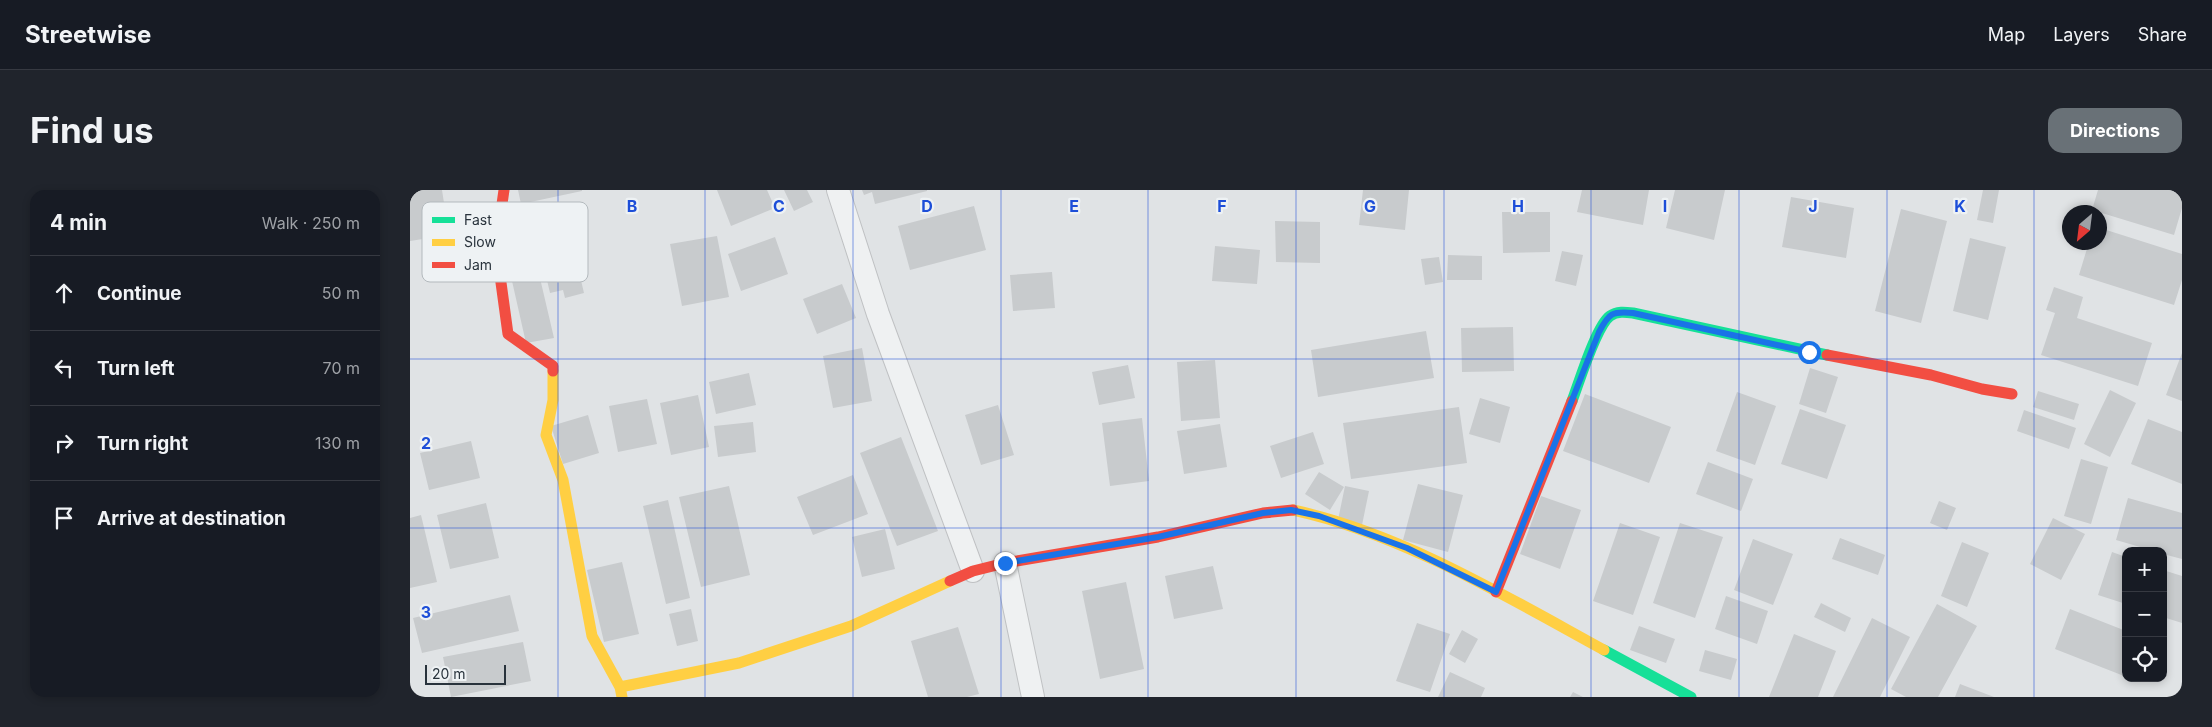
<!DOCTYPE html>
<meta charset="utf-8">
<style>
body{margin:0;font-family:Inter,sans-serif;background:#20242c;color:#f1f3f6}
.controls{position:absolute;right:15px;bottom:15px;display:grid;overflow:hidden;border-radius:10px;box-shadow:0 2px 8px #0003}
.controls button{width:45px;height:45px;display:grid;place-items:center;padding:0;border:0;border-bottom:1px solid #363941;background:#171b24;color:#f1f3f6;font:25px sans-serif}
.compass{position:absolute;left:1652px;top:15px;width:45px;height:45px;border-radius:50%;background:#171b24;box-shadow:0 2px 8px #0003;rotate:208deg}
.scale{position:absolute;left:15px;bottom:12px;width:81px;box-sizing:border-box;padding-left:5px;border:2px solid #29333c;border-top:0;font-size:14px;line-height:18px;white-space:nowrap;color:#29333c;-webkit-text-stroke:4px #eef2f4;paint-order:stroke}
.stop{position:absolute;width:15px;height:15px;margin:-11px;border:4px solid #1a73e8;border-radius:50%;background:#fff}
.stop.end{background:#1a73e8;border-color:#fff;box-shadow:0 1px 5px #0008}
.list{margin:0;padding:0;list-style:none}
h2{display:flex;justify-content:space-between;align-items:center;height:65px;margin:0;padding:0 20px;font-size:21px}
h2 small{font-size:16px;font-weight:400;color:#9ea1a6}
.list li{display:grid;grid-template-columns:32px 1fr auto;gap:15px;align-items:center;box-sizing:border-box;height:75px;padding:0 20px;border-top:1px solid #363941}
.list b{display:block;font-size:19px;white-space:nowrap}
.list em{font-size:16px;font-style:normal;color:#9ea1a6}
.icon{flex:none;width:28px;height:28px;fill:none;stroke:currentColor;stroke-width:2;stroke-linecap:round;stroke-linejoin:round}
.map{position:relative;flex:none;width:1772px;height:507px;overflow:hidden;border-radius:15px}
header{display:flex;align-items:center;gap:30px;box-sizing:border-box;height:70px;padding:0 25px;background:#171b24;border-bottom:1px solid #363941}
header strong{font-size:24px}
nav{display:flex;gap:28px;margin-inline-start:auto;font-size:18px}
.intro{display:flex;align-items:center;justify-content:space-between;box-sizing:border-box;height:120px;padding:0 30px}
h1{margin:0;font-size:35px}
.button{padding:12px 22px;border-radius:15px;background:#697177;color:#fff;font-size:18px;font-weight:700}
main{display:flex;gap:30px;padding:0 30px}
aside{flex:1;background:#171b24;border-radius:15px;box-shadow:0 2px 8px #0003}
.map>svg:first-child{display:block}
</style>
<header>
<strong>Streetwise</strong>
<nav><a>Map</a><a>Layers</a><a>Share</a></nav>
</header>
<div class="intro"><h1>Find us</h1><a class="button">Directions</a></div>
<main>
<aside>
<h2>4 min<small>Walk · 250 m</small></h2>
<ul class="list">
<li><svg class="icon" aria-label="ahead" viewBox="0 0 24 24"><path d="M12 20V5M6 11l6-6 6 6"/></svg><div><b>Continue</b></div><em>50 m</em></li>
<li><svg class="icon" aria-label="left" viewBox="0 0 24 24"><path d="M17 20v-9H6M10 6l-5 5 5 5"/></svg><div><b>Turn left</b></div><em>70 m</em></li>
<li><svg class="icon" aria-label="right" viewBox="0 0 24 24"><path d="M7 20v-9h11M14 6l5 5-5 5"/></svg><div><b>Turn right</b></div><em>130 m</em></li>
<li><svg class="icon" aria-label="arrive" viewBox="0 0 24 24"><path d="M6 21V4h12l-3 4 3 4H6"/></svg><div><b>Arrive at destination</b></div></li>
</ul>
</aside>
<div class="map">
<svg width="1772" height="507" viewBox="0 0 1772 507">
<rect width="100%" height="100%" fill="#e0e3e5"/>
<path fill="#c8cbcd" d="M0 0H32L39 45 0 51Z
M108 0H172V1L111 14Z
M307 0H357L365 18 321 36Z
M374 0H397L403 12 384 21Z
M452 0H517V1L465 14 462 2 454 5Z
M953 0H999L995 40 949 35Z
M1172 0H1239L1233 35 1167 22Z
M1265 0H1315L1304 50 1256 38Z
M1573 0H1589L1583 33 1567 30Z
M1688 0H1772V18L1764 45 1682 20Z
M1381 7 1444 18 1436 68 1372 57Z
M564 16 576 60 500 80 488 36Z
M1491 19 1537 31 1511 133 1465 121Z
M1092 22H1140V62L1093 63Z
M156 27 174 103 155 108 153 100 140 103 124 34Z
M865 31 910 32V73L866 72Z
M1690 38 1772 64V90L1764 115 1669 85 1679 52H1690Z
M307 46 319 107 272 116 260 54Z
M365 47 378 84 331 101 318 64Z
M1560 48 1596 57 1578 130 1543 121Z
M122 54 144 148 116 153 95 60Z
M805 56 850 60 847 94 802 91Z
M1152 61 1173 65 1166 96 1145 91Z
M1038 65 1072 66V90H1037Z
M1029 67 1033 92 1015 95 1011 69Z
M642 82 645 118 603 121 600 85Z
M432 94 446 128 407 144 393 109Z
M1644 97 1673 107 1667 128 1742 153 1728 196 1631 165 1645 123 1636 120Z
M1103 137 1104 181 1052 182 1051 138Z
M1016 141 1024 188 908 207 901 160Z
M452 158 462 211 423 218 413 166Z
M1772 163V211L1756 205Z
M805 170 810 228 771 231 767 172Z
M718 175 725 208 689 215 682 182Z
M1400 178 1428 187 1416 223 1389 214Z
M339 183 346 215 306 224 299 192Z
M1700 200 1726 213 1700 267 1674 254Z
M1628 201 1669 214 1664 230 1623 217Z
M1327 202 1366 216 1345 275 1306 261Z
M1175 204 1261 237 1239 293 1153 261Z
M288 205 299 257 261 265 250 213Z
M1070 208 1100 217 1090 253 1059 244Z
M237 209 247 254 208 262 199 216Z
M588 215 604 265 571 275 555 225Z
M1049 217 1057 273 941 289 933 233Z
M1390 219 1436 235 1417 289 1371 274Z
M1614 220 1666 238 1659 259 1607 241Z
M178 225 189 263 153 274 141 236Z
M732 228 739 291 700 296 692 233Z
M1738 229 1772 242V294L1721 274Z
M343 232 346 262 308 267 304 236Z
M810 234 817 277 774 284 767 241Z
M903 242 914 274 871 288 860 256Z
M491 247 528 341 487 356 450 263Z
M61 251 70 288 19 300 10 263Z
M1671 269 1698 277 1681 334 1654 326Z
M1298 272 1343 289 1331 321 1286 304Z
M909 282 934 297 920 320 895 304Z
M443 285 458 324 403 345 387 307Z
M1008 294 1053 305 1038 362 993 350Z
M319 296 340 385 291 397 269 307Z
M935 296 959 301 952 335 928 330Z
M1131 306 1171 320 1150 379 1110 364Z
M1718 308 1772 323V369L1753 364V361H1744L1706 350Z
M258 310 280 408 256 414 233 316Z
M1529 311 1546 318 1537 340 1520 333Z
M76 313 89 368 40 379 27 325Z
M11 325 27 392 0 398V328Z
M1643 328 1675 344 1651 390 1620 374Z
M1210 333 1250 347 1223 425 1183 411Z
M1270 333 1313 347 1285 428 1243 413Z
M475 339 485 379 452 387 442 347Z
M1430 348 1475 365 1468 385 1422 369Z
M1343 349 1383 364 1363 415 1324 400Z
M1552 352 1579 363 1557 417 1531 406Z
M1702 362 1716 367V414L1688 405Z
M212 372 229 444 194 452 177 380Z
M803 376 813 419 764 429 755 386Z
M1753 380 1772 386V433L1753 427Z
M716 392 734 479 690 489 672 401Z
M100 405 109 441 12 463 3 428Z
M1316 406 1358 421 1347 454 1305 439Z
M1411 413 1441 428 1435 442 1404 427Z
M1527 414 1567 436 1528 507H1496L1481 499Z
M281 419 288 451 267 456 259 424Z
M1660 419 1716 441 1714 486 1645 459Z
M1462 428 1500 447 1470 507H1423Z
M1007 433 1040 444 1020 502 986 491Z
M1229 436 1265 449 1256 473 1220 460Z
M548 437 569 504 557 507H518L501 451Z
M1052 440 1068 449 1055 473 1039 464Z
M1384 444 1426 461 1408 507H1359Z
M113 452 121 491 41 507 33 467Z
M1295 460 1327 469 1321 490 1289 481Z
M1040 482 1075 498 1071 507H1028Z
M1550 494 1584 507H1545Z
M1163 502 1173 507H1160Z"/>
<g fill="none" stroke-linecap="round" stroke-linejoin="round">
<g stroke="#bfc1c3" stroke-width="24">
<path id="street" d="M428 0 468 124 563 381
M595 373 623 507"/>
</g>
<use href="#street" stroke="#eff1f2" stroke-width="22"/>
<path stroke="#16e098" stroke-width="11" d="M1162 211C1169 193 1186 136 1200 126 1207 121 1215 122 1223 123L1417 165
M1194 460 1281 507"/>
<path stroke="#ffcf43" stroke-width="11" d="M143 181V210L136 245 153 290 182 446 210 497 212 507
M883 320C991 343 1097 407 1194 460
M210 497 329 473 441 436 540 391"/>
<path stroke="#f24e42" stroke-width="11" d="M94 0 86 56 98 144 143 176V181
M1417 165 1521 185 1572 199 1602 204
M540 391 563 381 595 373 748 347 853 323 883 320
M1086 402 1162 211"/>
</g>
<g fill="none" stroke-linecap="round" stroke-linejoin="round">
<path stroke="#1a73e8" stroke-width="6" d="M595 373 748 347 853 323 881 320 909 326 997 358 1086 402 1189 142C1199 123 1202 121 1223 123L1399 162"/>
</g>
<path fill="none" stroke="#1d4ed8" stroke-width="1" stroke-opacity="0.55" d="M148 0V507M295 0V507M443 0V507M591 0V507M738 0V507M886 0V507M1034 0V507M1181 0V507M1329 0V507M1477 0V507M1624 0V507M0 169H1772M0 338H1772"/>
<rect x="12" y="12" width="166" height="80" rx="8" fill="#eef2f4" stroke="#b3b9bd" stroke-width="1"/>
<rect x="22" y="27" width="23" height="6" fill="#16e098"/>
<rect x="22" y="49" width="23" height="7" fill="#ffcf43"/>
<rect x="22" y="72" width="23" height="6" fill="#f24e42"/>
<g font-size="14" fill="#29333c">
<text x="54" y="35">Fast</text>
<text x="54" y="57">Slow</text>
<text x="54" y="80">Jam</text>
</g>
<g font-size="16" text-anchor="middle" font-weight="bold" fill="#1d4ed8" stroke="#eef2f4" stroke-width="4.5" stroke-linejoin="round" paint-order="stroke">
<text x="222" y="22">B</text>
<text x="369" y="22">C</text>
<text x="517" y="22">D</text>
<text x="664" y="22">E</text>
<text x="812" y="22">F</text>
<text x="960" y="22">G</text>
<text x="1108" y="22">H</text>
<text x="1255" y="22">I</text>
<text x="1403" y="22">J</text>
<text x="1550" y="22">K</text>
<text x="16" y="259">2</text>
<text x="16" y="428">3</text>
</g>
</svg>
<div class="controls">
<button>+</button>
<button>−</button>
<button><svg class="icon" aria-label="locate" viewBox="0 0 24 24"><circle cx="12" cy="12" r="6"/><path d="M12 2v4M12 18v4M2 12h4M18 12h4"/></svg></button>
</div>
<svg class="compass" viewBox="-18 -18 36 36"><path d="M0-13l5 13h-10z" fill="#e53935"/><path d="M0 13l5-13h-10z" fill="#9ea1a6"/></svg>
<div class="scale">20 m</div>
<div class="stop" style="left:1399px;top:162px"></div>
<div class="stop end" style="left:595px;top:373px"></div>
</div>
</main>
